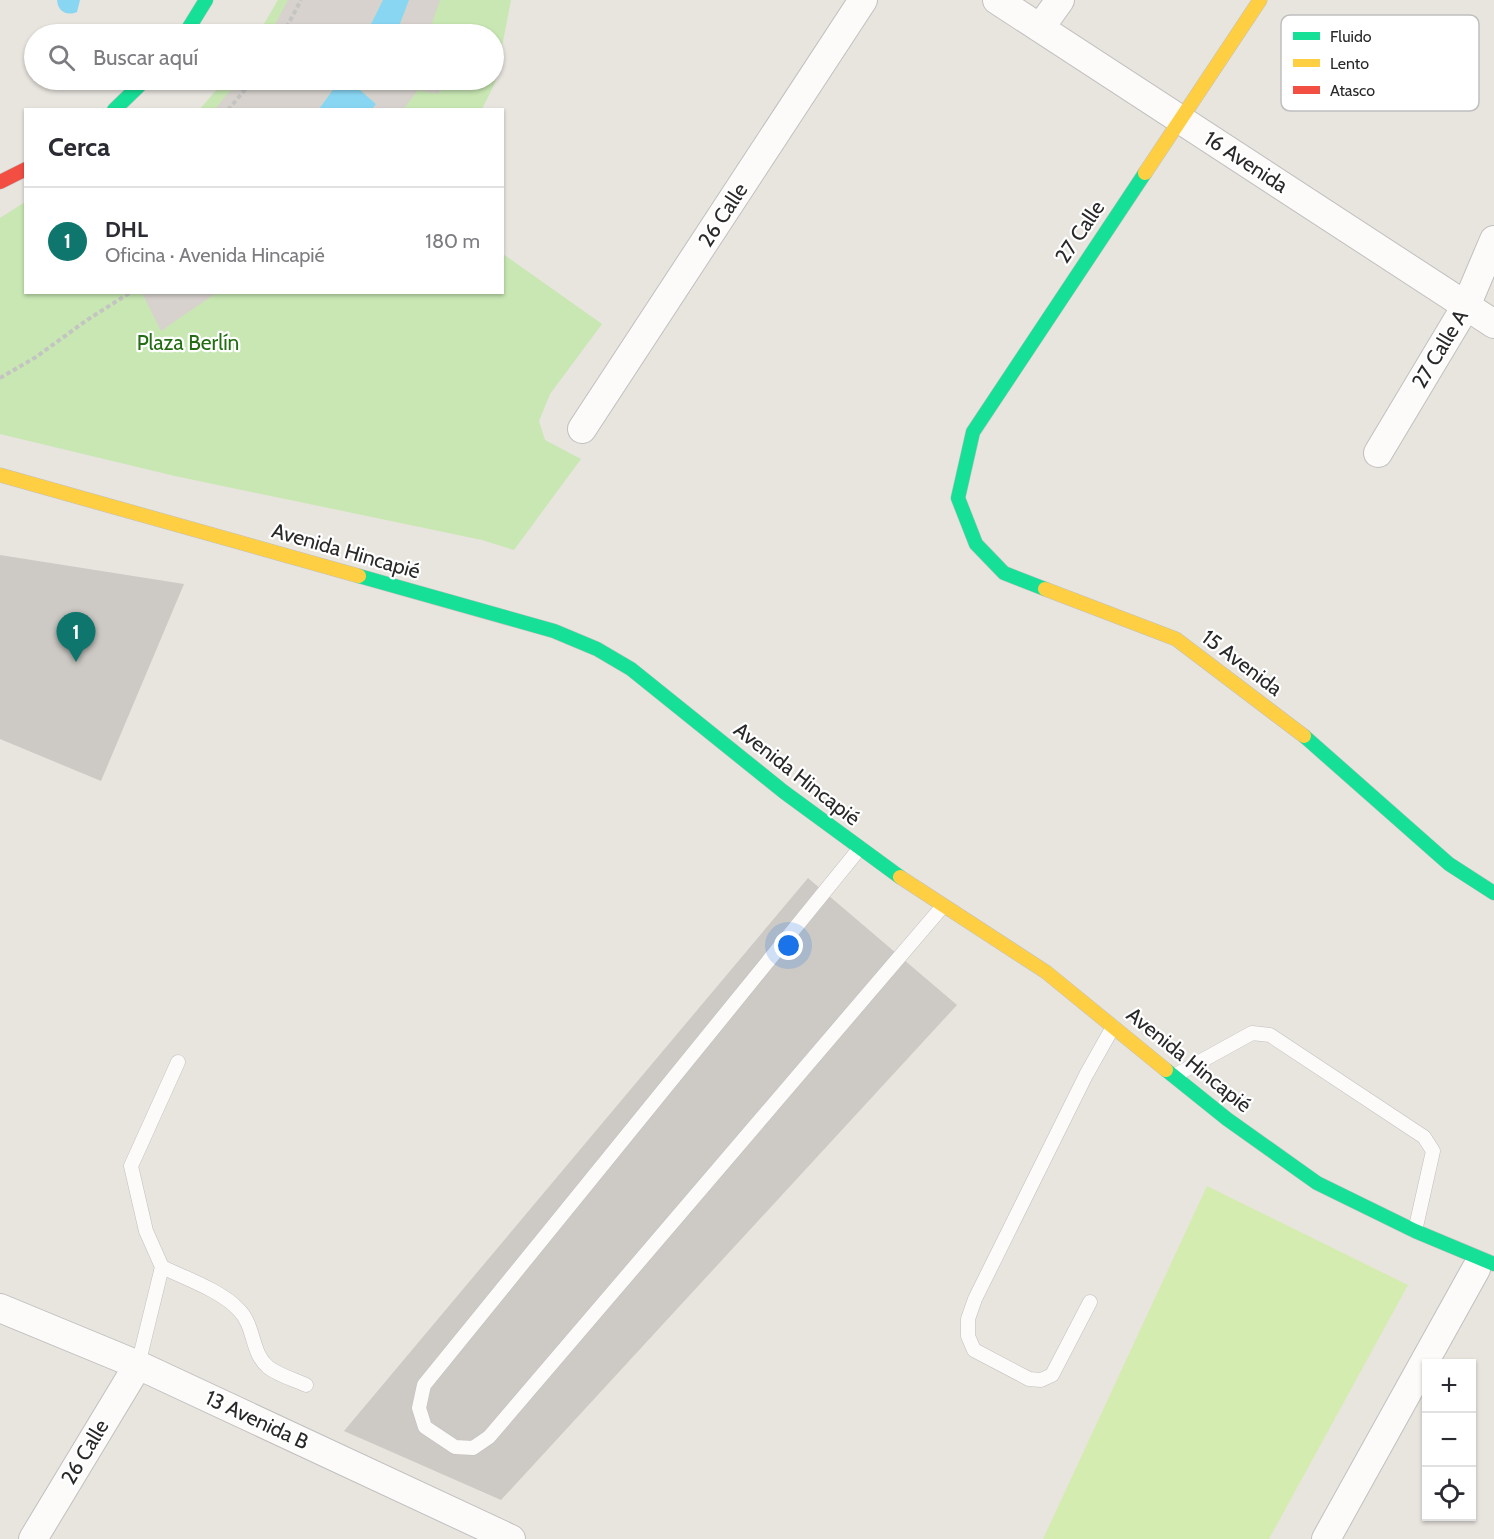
<!DOCTYPE html>
<html lang="es">
<meta charset="utf-8">
<style>
body{margin:0;font-family:Cabin,sans-serif;background:#f7f7f7;color:#2b2b33}
.controls{position:absolute;right:18px;bottom:18px;display:grid;overflow:hidden;border-radius:0px;box-shadow:0 2px 4px #0004}
.controls button{width:54px;height:54px;display:grid;place-items:center;padding:0;border:0;border-bottom:2px solid #e1e1e2;background:#fff;color:#2b2b33;font:30px sans-serif}
.you{position:absolute;left:789px;top:946px;width:21px;height:21px;margin:-15px;border:4px solid #fff;border-radius:50%;background:#1a73e8;box-shadow:0 0 0 9px #1a73e833}
.badge{display:grid;place-items:center;width:39px;height:39px;border-radius:50%;background:#0f766e;color:#fff;font-size:20px;font-weight:700}
.pin{position:absolute;translate:-50% -50px;filter:drop-shadow(0 2px 3px #0008)}
.pin::after{content:'';position:absolute;top:32px;width:21px;height:18px;background:inherit;clip-path:polygon(0 0,100% 0,50% 100%)}
.list{margin:0;padding:0;list-style:none}
h2{display:flex;justify-content:space-between;align-items:center;height:78px;margin:0;padding:0 24px;font-size:26px}
h2 small{font-size:20px;font-weight:400;color:#7c7c81}
.list li{display:grid;grid-template-columns:39px 1fr auto;gap:18px;align-items:center;box-sizing:border-box;height:108px;padding:0 24px;border-top:2px solid #e1e1e2}
.list b{display:block;font-size:22px;white-space:nowrap}
.list p{margin:0;font-size:20px;white-space:nowrap;color:#7c7c81}
.list em{font-size:20px;font-style:normal;color:#7c7c81}
.icon{flex:none;width:33px;height:33px;fill:none;stroke:currentColor;stroke-width:2;stroke-linecap:round;stroke-linejoin:round}
.map{position:relative;flex:none;width:1494px;height:1539px;overflow:hidden}
.search{position:absolute;background:#fff;box-shadow:0 2px 4px #0004;left:24px;top:24px;width:480px;height:66px;display:flex;align-items:center;gap:15px;box-sizing:border-box;padding:0 21px;border-radius:33px;color:#7c7c81;font-size:22px}
.panel{position:absolute;background:#fff;box-shadow:0 2px 4px #0004;left:24px;top:108px;width:480px;height:186px;border-radius:0px}
.map>svg:first-child{display:block}
</style>
<div class="map">
<svg width="1494" height="1539" viewBox="0 0 1494 1539">
<rect width="100%" height="100%" fill="#e8e4de"/>
<path fill="#c8e7b3" d="M278 0H511L495 83 482 109 199 110 225 80H494V34H258Z
M25 202 26 292H502L503 254 602 324 550 394 539 421 545 440 581 459 514 550 482 540 175 476 0 434V218Z"/>
<path fill="#d5ecb0" d="M1207 1186 1408 1285 1269 1539H1043Z"/>
<path fill="#d7d2cd" d="M288 0H383L366 34H270Z
M409 0H440L430 29 436 34H396Z
M239 80H340L319 109 214 110Z
M356 80H446L438 94 418 90 403 110 372 109 376 104 353 84Z
M142 293H216L161 331Z"/>
<path fill="#89d6f3" d="M57 0H80L77 12C67 16 58 12 57 0Z
M383 0H409L396 34H366Z
M340 80H356L353 84 376 104 372 109H319Z"/>
<path fill="#cdcac5" d="M0 555 184 584 101 781 0 739Z
M808 878 957 1005 501 1500 344 1431Z"/>
<g fill="none" stroke-linecap="round" stroke-linejoin="round">
<g stroke="#c1c0c0" stroke-width="15">
<path id="lane" d="M860 848 424 1385 419 1408 425 1427 455 1447 473 1448 489 1437 943 906
M1174 1076 1252 1033 1270 1035 1424 1137 1433 1151 1415 1231
M162 1267C185 1278 222 1291 239 1310 255 1326 251 1353 268 1367 278 1375 295 1380 306 1385
M1090 1302 1052 1375 1041 1380 1029 1379 974 1350 968 1336V1319L975 1299 1086 1075 1113 1027
M138 1365 162 1267 146 1231 131 1166 178 1062"/>
</g>
<g stroke="#c1c0c0" stroke-width="30">
<path id="street" d="M997 0 1494 324
M1040 28 1060 0
M582 429 863 0
M1378 453 1466 306 1494 240
M0 1308 138 1365 511 1539
M33 1539 138 1365
M1326 1539 1476 1269"/>
</g>
<g stroke="#c1c0c0" stroke-width="15">
<path id="fast" d="M185 34 206 0
M114 110 145 80
M359 576 554 631 597 649 631 669 784 792 900 877
M1045 589 1004 573 976 544 958 498 973 432 1145 173
M1304 736 1449 864 1494 893
M1166 1070 1227 1119 1317 1183 1415 1231 1494 1264"/>
</g>
<g stroke="#c1c0c0" stroke-width="15">
<path id="slow" d="M1145 173 1260 0
M0 475 359 576
M1045 589 1176 639 1304 736
M900 877 1046 972 1166 1070"/>
</g>
<g stroke="#c1c0c0" stroke-width="15">
<path id="jam" d="M0 182 26 169"/>
</g>
<path stroke="#c4c4c3" stroke-width="4" stroke-dasharray="4.5 3" stroke-linecap="butt" d="M283 34 301 0
M228 110 253 80
M0 378 36 357 87 320 131 292"/>
<use href="#lane" stroke="#fcfbfa" stroke-width="14"/>
<use href="#street" stroke="#fcfbfa" stroke-width="28"/>
<use href="#fast" stroke="#16e098" stroke-width="14"/>
<use href="#slow" stroke="#ffcf43" stroke-width="14"/>
<use href="#jam" stroke="#f24e42" stroke-width="14"/>
</g>
<g text-anchor="middle" stroke-width="4.5" stroke-linejoin="round" paint-order="stroke">
<g font-size="21" fill="#292929" stroke="#fff">
<text transform="translate(1246 162) rotate(33)" y="7">16 Avenida</text>
<text transform="translate(723 215) rotate(-57)" y="7">26 Calle</text>
<text transform="translate(1080 232) rotate(-56)" y="7">27 Calle</text>
<text transform="translate(1440 349) rotate(-59)" y="7">27 Calle A</text>
<text transform="translate(346 551) rotate(16)" y="7">Avenida Hincapié</text>
<text transform="translate(1242 663) rotate(37)" y="7">15 Avenida</text>
<text transform="translate(797 774) rotate(38)" y="7">Avenida Hincapié</text>
<text transform="translate(1189 1060) rotate(39)" y="7">Avenida Hincapié</text>
<text transform="translate(257 1420) rotate(25)" y="7">13 Avenida B</text>
<text transform="translate(85 1452) rotate(-59)" y="7">26 Calle</text>
</g>
<g font-size="21" fill="#236e12" stroke="#fff">
<text x="188" y="350">Plaza Berlín</text>
</g>
</g>
<rect x="1281" y="15" width="198" height="96" rx="9" fill="#fff" stroke="#bfbfbf" stroke-width="1.5"/>
<rect x="1293" y="32" width="27" height="8" fill="#16e098"/>
<rect x="1293" y="59" width="27" height="8" fill="#ffcf43"/>
<rect x="1293" y="86" width="27" height="8" fill="#f24e42"/>
<g font-size="16" fill="#292929">
<text x="1330" y="42">Fluido</text>
<text x="1330" y="69">Lento</text>
<text x="1330" y="96">Atasco</text>
</g>
</svg>
<div class="controls">
<button>+</button>
<button>−</button>
<button><svg class="icon" aria-label="locate" viewBox="0 0 24 24"><circle cx="12" cy="12" r="6"/><path d="M12 2v4M12 18v4M2 12h4M18 12h4"/></svg></button>
</div>
<div class="you"></div>
<div class="pin badge" style="left:76px;top:662px">1</div>
<div class="search"><svg class="icon" aria-label="search" viewBox="0 0 24 24"><circle cx="10" cy="10" r="6"/><path d="M15 15l6 6"/></svg>Buscar aquí</div>
<section class="panel">
<h2>Cerca<small></small></h2>
<ul class="list">
<li><span class="badge">1</span><div><b>DHL</b><p>Oficina · Avenida Hincapié</p></div><em>180 m</em></li>
</ul>
</section>
</div>
